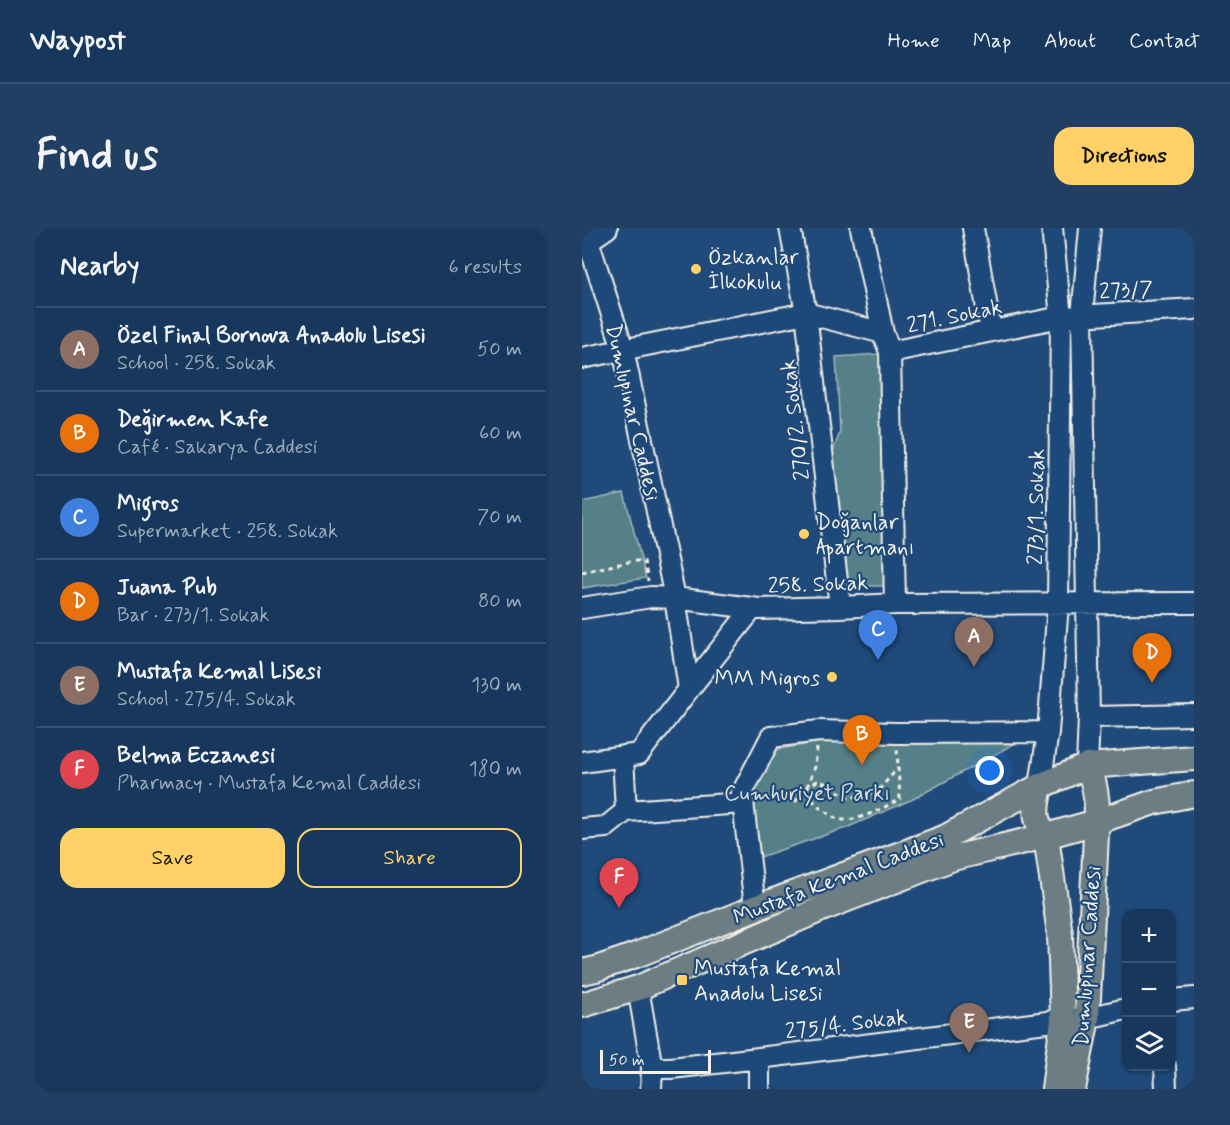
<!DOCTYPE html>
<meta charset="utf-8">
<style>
body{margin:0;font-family:Mynerve,sans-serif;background:#203f62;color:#f1f3f6}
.controls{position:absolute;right:18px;bottom:18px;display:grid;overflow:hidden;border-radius:12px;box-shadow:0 2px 4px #0004}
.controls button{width:54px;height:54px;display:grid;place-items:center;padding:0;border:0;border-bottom:2px solid #365272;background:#17385c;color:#f1f3f6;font:30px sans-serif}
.scale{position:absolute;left:18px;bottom:15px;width:111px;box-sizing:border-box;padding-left:6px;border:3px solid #f4f1e8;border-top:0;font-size:16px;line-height:21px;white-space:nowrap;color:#f4f1e8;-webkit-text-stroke:4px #1f4a7a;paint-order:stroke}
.you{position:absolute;left:408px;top:543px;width:21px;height:21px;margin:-15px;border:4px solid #fff;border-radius:50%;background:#1a73e8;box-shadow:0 0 0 9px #1a73e833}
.badge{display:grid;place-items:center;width:39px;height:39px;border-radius:50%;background:#ffd166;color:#fff;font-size:20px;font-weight:700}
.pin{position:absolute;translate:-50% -50px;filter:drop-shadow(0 2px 3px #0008)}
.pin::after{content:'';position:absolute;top:32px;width:21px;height:18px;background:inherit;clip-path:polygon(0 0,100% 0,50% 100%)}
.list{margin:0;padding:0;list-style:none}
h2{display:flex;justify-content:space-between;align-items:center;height:78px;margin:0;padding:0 24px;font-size:26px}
h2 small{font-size:20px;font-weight:400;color:#9eacbb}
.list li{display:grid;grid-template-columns:39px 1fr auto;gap:18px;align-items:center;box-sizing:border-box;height:84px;padding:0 24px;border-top:2px solid #365272}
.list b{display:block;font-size:22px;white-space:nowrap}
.list p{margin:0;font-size:20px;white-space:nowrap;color:#9eacbb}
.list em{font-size:20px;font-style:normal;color:#9eacbb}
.actions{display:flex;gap:12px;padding:18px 24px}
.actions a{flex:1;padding:14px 0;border:2px solid #ffd166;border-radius:18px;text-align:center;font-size:21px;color:#ffd166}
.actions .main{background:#ffd166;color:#111}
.icon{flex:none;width:33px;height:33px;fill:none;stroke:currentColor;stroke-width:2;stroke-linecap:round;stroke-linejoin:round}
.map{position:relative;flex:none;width:612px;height:861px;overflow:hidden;border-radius:18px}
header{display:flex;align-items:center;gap:36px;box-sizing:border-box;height:84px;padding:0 30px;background:#17385c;border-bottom:2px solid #365272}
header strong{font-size:28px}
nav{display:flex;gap:33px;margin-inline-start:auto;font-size:21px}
.intro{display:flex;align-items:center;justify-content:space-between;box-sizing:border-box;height:144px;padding:0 36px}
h1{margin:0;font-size:42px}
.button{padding:15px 27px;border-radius:18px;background:#ffd166;color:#111;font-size:21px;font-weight:700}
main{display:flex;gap:36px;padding:0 36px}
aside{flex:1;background:#17385c;border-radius:18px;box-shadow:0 2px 4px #0004}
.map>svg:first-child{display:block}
</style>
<header>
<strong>Waypost</strong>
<nav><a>Home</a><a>Map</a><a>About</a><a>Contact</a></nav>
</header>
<div class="intro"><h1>Find us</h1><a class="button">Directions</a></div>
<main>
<aside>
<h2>Nearby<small>6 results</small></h2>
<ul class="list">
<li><span class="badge" style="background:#8d6e63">A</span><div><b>Özel Final Bornova Anadolu Lisesi</b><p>School · 258. Sokak</p></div><em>50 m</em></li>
<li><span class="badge" style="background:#e8710a">B</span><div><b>Değirmen Kafe</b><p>Café · Sakarya Caddesi</p></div><em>60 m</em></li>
<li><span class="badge" style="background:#3f7fe0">C</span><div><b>Migros</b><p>Supermarket · 258. Sokak</p></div><em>70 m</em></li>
<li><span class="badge" style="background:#e8710a">D</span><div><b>Juana Pub</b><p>Bar · 273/1. Sokak</p></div><em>80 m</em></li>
<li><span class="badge" style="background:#8d6e63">E</span><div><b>Mustafa Kemal Lisesi</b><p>School · 275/4. Sokak</p></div><em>130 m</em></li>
<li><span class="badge" style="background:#e0444e">F</span><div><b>Belma Eczanesi</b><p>Pharmacy · Mustafa Kemal Caddesi</p></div><em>180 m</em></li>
</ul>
<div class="actions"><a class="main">Save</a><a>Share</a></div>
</aside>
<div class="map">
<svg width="612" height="861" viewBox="0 0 612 861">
<rect width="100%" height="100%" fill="#1f4a7a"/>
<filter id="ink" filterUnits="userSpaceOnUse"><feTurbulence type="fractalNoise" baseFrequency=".0167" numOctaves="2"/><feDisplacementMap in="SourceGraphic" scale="12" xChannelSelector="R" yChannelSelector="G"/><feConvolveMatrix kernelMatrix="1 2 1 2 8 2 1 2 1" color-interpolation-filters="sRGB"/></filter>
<g filter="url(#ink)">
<path fill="#558088" stroke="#a4b8b8" stroke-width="1.5" d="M298 126 306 358H263L250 226 258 204 254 129Z
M42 265 64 350 0 360V274Z
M443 510 331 571 264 600 178 629 170 568 192 522 245 513Z"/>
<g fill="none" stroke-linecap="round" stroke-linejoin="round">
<g stroke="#f4f1e8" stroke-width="24">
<path id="minor" d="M2 0 41 121 93 370 107 461
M208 0 224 85 258 379
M279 0 301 105
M391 0 409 103
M6 13 25 0
M308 124 313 376
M0 130 224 85 301 105 308 124 479 89 612 81
M0 380 69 369 93 370 177 381 258 379 313 376 612 375
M507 489 612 487
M41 528 44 583
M0 534 57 526 107 461 171 380
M505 538 507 489 500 88 508 0
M458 558 466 504 476 376 479 89 470 0
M0 601 24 599 44 583 162 575
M173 680 160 565 189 509 237 503 315 505 466 504
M56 760 70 840H89L177 830 481 792 505 790 544 781
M590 772 612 770
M177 830V861
M583 838 584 861
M69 861 70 840"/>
</g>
<g stroke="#f4f1e8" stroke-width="28">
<path id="major" d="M458 558C454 579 450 591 464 608
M464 608 478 706 481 792 472 861
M0 744 14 741 54 727 173 680 362 610 458 558 505 538 612 530
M0 777 56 760 242 680 371 630 464 608 514 594 572 574 612 566
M491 861 505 790 515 586C515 568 513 553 505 538"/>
</g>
<path stroke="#f4f1e8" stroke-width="3" stroke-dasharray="4.5 4.5" stroke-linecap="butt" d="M0 344 51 333H62L66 353
M235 520 233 539 225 559C229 571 233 577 244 584 248 586 252 590 256 591 273 596 303 579 318 571L315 522
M177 568 214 573 225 559 235 553 243 555 267 570 295 564 316 540"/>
<use href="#minor" stroke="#1f4a7a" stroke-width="20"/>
<use href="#major" stroke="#6c7e84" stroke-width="24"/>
</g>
</g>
<g fill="#ffd166" stroke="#1f4a7a" stroke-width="2">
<circle cx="114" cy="41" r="6"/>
<circle cx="222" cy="306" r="6"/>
<circle cx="250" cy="449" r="6"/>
<rect x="94" y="746" width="12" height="12" rx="3"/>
</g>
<g text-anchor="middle" stroke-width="4.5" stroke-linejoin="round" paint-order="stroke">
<g font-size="22" fill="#f4f1e8" stroke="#1f4a7a" text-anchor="start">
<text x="126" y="36">Özkanlar<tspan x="126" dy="25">İlkokulu</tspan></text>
<text x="234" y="301">Doğanlar<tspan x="234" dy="25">Apartmanı</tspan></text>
<text x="238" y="457" text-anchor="end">MM Migros</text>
<text x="112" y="747">Mustafa Kemal<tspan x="112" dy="25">Anadolu Lisesi</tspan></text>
</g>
<g font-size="22" fill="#f4f1e8" stroke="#1f4a7a">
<text transform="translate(544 61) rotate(-3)" y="8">273/7</text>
<text transform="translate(372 87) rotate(-12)" y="8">271. Sokak</text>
<text transform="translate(52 184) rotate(77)" y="8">Dumlupınar Caddesi</text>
<text transform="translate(212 192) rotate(-97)" y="8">270/2. Sokak</text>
<text transform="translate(453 279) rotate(-89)" y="8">273/1. Sokak</text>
<text transform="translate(236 355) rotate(-2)" y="8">258. Sokak</text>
<text transform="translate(256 649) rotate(-21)" y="8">Mustafa Kemal Caddesi</text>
<text transform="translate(504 728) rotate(-86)" y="8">Dumlupınar Caddesi</text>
<text transform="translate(264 795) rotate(-7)" y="8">275/4. Sokak</text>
</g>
<g font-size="22" fill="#dce0da" stroke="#1f4a7a">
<text x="225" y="572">Cumhuriyet Parkı</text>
</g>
</g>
</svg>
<div class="controls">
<button>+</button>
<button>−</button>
<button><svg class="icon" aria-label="layers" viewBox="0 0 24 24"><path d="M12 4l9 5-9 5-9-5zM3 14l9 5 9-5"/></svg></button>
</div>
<div class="scale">50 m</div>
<div class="you"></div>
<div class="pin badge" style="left:392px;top:439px;background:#8d6e63">A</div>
<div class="pin badge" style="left:280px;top:537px;background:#e8710a">B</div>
<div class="pin badge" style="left:296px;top:432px;background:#3f7fe0">C</div>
<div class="pin badge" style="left:570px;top:455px;background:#e8710a">D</div>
<div class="pin badge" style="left:387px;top:825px;background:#8d6e63">E</div>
<div class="pin badge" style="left:37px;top:680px;background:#e0444e">F</div>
</div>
</main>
